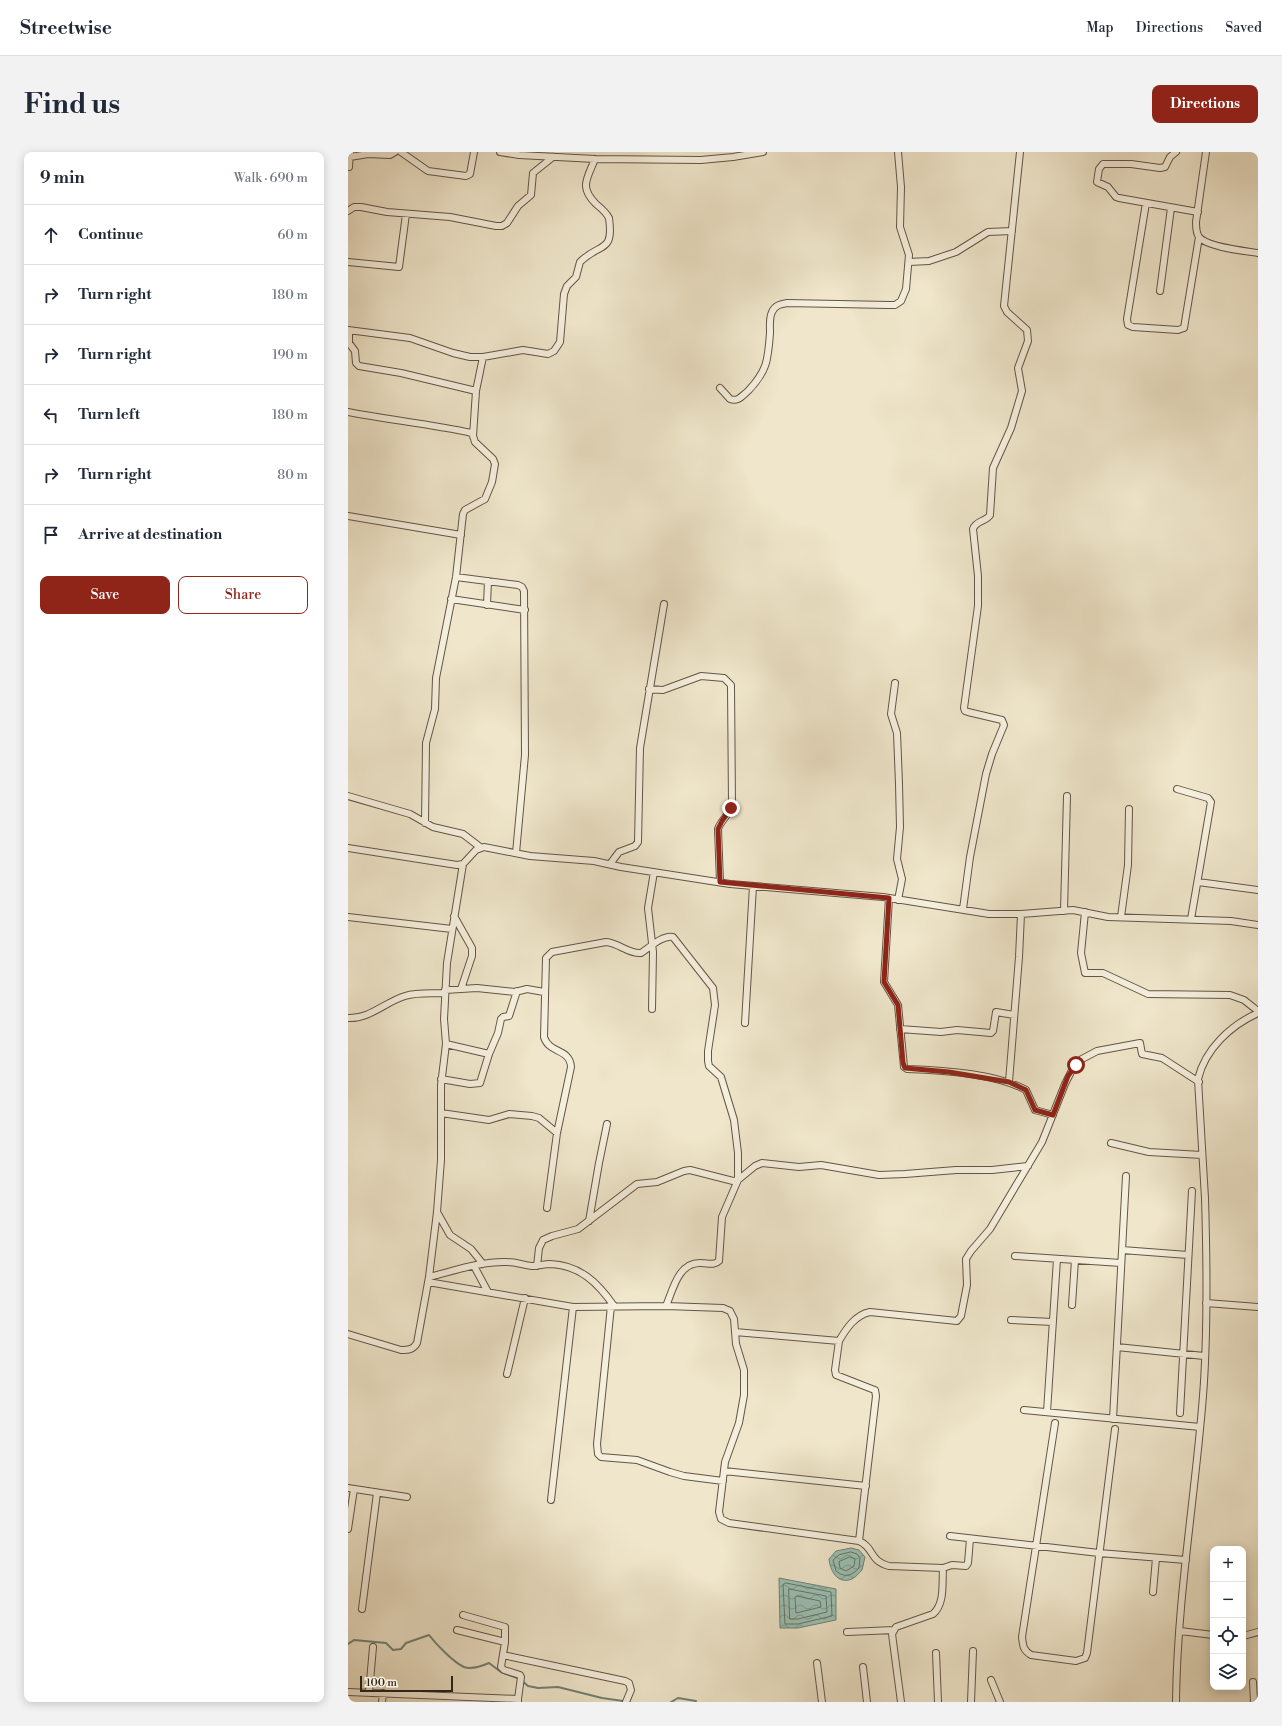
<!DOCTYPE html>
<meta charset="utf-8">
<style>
body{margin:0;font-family:"Libre Bodoni",serif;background:#f2f2f3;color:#1f2937}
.controls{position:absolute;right:12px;bottom:12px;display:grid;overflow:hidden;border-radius:8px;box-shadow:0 2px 10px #0003}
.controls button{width:36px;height:36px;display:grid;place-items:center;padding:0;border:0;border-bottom:1px solid #e0e1e3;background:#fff;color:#1f2937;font:20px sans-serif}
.scale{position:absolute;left:12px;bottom:10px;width:93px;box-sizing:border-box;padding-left:4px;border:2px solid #342519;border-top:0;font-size:11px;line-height:14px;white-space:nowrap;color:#342519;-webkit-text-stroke:3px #f5efdd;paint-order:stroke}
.stop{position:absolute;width:12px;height:12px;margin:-9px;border:3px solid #8f2418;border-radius:50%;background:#fff}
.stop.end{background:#8f2418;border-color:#fff;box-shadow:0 1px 4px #0008}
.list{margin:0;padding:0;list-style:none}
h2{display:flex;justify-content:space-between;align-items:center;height:52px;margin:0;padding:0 16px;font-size:17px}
h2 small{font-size:13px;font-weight:400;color:#747a83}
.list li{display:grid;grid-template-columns:26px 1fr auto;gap:12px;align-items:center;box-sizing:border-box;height:60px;padding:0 16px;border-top:1px solid #e0e1e3}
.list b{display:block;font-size:15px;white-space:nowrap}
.list em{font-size:13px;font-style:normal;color:#747a83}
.actions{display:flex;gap:8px;padding:12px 16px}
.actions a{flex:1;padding:9px 0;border:1px solid #8f2418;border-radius:8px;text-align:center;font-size:14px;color:#8f2418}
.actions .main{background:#8f2418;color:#fff}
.icon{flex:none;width:22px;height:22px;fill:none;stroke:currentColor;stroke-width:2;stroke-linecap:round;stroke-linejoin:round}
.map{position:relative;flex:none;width:910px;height:1550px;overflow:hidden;border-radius:8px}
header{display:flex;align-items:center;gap:24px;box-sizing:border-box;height:56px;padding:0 20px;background:#fff;border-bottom:1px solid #e0e1e3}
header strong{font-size:19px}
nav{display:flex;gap:22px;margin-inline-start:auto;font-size:14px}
.intro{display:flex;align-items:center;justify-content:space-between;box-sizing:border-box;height:96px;padding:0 24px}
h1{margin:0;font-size:28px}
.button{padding:10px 18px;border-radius:8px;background:#8f2418;color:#fff;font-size:14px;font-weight:700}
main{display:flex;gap:24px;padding:0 24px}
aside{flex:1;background:#fff;border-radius:8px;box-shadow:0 2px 10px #0003}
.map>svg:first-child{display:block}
</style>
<header>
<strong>Streetwise</strong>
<nav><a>Map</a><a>Directions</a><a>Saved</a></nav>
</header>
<div class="intro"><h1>Find us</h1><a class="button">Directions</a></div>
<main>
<aside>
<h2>9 min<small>Walk · 690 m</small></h2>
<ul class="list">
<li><svg class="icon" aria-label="ahead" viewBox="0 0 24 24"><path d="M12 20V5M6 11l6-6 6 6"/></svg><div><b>Continue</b></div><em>60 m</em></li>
<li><svg class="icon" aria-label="right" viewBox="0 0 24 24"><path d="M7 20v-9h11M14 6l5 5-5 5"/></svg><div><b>Turn right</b></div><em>180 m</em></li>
<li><svg class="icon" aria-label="right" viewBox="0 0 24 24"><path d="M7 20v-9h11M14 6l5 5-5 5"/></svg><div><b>Turn right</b></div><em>190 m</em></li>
<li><svg class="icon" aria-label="left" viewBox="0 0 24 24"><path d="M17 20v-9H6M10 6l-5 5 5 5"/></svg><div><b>Turn left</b></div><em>180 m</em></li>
<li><svg class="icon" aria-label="right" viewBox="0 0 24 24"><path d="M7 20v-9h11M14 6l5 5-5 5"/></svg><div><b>Turn right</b></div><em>80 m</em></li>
<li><svg class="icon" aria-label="arrive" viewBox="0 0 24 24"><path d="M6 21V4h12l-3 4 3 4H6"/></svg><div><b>Arrive at destination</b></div></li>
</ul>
<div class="actions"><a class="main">Save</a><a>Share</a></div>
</aside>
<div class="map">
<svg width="910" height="1550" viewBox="0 0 910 1550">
<defs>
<pattern id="water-waves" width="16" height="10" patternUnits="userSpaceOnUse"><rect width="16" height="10" fill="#9ac0b4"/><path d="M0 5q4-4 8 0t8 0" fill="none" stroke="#7e9c92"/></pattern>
</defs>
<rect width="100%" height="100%" fill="#efe6cb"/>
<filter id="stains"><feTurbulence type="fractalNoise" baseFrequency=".005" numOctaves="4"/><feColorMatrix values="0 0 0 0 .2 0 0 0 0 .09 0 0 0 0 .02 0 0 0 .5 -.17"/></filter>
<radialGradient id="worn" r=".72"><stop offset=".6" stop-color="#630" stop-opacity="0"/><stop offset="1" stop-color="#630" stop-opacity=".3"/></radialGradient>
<path fill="url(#water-waves)" stroke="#718276" d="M503 1396 511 1398 517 1405 514 1418C511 1421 508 1425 504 1427 489 1433 482 1418 481 1407L488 1399Z
M431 1426 488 1437V1468L450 1476H432Z"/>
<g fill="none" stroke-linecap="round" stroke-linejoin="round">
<path stroke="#677266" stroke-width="1" d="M503 1400 509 1402 512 1406 511 1416C503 1424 497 1426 488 1419L485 1408 491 1403Z
M502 1405 507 1407 506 1414 498 1419 492 1416 491 1410Z
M438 1431 483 1440 484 1464 450 1472H437L435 1433Z
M441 1437 478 1444 479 1460 450 1467H442Z
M449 1444 472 1449 473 1455 448 1461 447 1446Z"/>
<path stroke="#718276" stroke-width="2" d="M0 1492 6 1488 38 1491 45 1498 53 1497 58 1491 81 1483C88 1492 105 1510 116 1515 124 1518 134 1514 141 1511L153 1520 172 1527 180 1534 190 1536 210 1535 254 1546 282 1550
M323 1550 330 1546 348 1549"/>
<g stroke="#635546" stroke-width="8">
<path id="minor" d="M53 0 80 19 118 24 122 22 126 0
M152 0 171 3 247 7 353 8 385 5 415 0
M828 0 822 5 817 15 812 16 783 12H755L751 17 749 30 760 35 768 45 771 46 850 60
M858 0 848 70C848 75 848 81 851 85 859 95 897 99 910 101
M2 5 20 2 42 3 47 0
M1 15 2 0
M798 51 779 167 780 173 785 175 830 178 836 176 851 85
M0 59 6 55H13L39 60 102 65 148 74H154L159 71 170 54 183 43 185 21 205 5
M0 110 51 115 58 62
M561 110 581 109 608 100 640 80 664 79
M812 139 823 56
M0 178 62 186 105 201 122 205H135L175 198 200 202 206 199 212 190 216 142 219 134 228 125 232 110C252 90 266 102 261 66 258 60 253 56 248 52 231 35 239 27 247 7
M1 178V191L7 199 8 211 11 214 53 221 128 239
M372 236 382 247C390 250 394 244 400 239 419 219 420 209 422 181 422 174 421 166 424 160 427 153 433 152 439 151L541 153H547L553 149 558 137 561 103 552 75 553 35 550 0
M0 260C41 268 83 272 124 281
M0 364 113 383
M108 425 170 433 174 435 176 439 177 603 168 701
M103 447 177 458
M139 453 140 429
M547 531 543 562 549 581 551 632 552 675 549 707 554 727 550 748
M301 537 315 538 353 524 376 526 383 533 384 653C382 662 373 668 370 677L372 730
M829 637 860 646 863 650 843 767
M0 644 62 662 85 675 115 682 132 695
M77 671 78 591 87 557 88 526 108 425 115 362 117 358 137 347 144 330 147 312 145 307 127 290 125 284 128 239 135 205
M0 696 109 713 115 712 128 698 136 695 182 704 246 709 273 715 382 732 535 745 641 762H673L725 758 760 765 883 769 910 773
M262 712 271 700 287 694 290 690 292 596 316 452
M850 730 910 738
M541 746 536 830 550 853 556 915 559 917C593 918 649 922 678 938L687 958 705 963
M615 757 622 705 638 622 644 602 656 573 654 568 620 560 617 559 616 556 630 454V424L625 377C628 368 638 370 642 363L645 316 663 276 674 239 670 216 680 189 679 178 659 160 656 154 672 0
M716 759 719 644
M737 760 733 801 737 821H755L800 842 882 843 896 848 910 859
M106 764 124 796V804L113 837
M0 765 104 777
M773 765 780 713 781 657
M97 838 129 836 167 840 179 837 196 840
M304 857 305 800 300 756 306 720
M0 866C22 867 37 850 57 844 70 840 84 842 97 841
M397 871 405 734
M552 877 593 880 609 878 643 881 645 879 648 860 666 863
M98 892 141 902
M93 927 122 932 132 931 141 902 150 881 153 867 155 865 161 864 169 839
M661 930 671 805 673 762
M93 961 141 968 161 962 184 964 191 966 209 981
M763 991 801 1000 854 1003
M199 1056 209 981 223 915C222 896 201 902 196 885L198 806 204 800 258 790C271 791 280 802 293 801 301 796 314 783 325 785L365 836 367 853 360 899V909L361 914 373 925 386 968 390 1001V1028L374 1065 371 1109C366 1114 360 1111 353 1111 330 1110 325 1138 318 1154
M89 1060 102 1083 123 1097 135 1112
M241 1069 251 1011 259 972
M774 1098 840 1103
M667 1104 773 1111
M126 1114 140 1140
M189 1114 191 1096 195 1088 204 1084 230 1077 289 1032 309 1030 336 1019 342 1018 385 1029 390 1028 407 1014 414 1011 451 1015 473 1013 531 1023 557 1022 608 1018H644L680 1014
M81 1125C106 1119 133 1109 159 1110 168 1110 175 1113 184 1114 190 1114 196 1112 202 1112 232 1113 250 1131 266 1154
M80 1130 225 1155 318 1154 375 1156 382 1159 386 1167 388 1192 396 1218V1243L391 1271 377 1310 371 1360 373 1367 381 1371 511 1389C527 1396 520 1408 541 1414L595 1416C594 1431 597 1452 585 1462L548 1475 544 1482 553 1550
M858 1151 910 1155
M724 1153 727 1108
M263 1154 249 1292 250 1302 253 1305 289 1308 322 1320 336 1324 375 1329
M663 1168 705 1170
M387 1180 491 1189C498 1177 507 1163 522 1160L609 1169 613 1164 619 1133 618 1107 623 1099 642 1077 694 990 717 932 724 918 734 907 749 899 792 891 794 902 814 906 851 930
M0 1182 53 1198C60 1198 65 1198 69 1191L81 1125 89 1060 93 1008V933L98 892 96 867 99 811 115 712
M491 1189 487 1218 488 1223 524 1237 527 1238 528 1244 511 1389
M769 1195 856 1204
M159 1222 177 1146
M676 1258 852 1275
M699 1260 709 1107
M832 1261 844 1039
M765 1267 778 1024
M707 1271 674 1485C675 1494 675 1498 683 1503L728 1509 737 1506 739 1501 767 1277
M376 1319 518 1334
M0 1336 59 1345
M203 1348 225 1155
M0 1377 6 1337
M602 1384 751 1401 838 1408
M595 1416 604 1413 618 1414 620 1411 622 1387
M805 1440 808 1406
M14 1457 29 1341
M115 1463 157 1475V1490
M109 1478 157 1490 153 1515 156 1518 172 1523 173 1525 170 1547
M832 1479 865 1483
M499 1480 546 1478
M895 1484 910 1480
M588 1501 590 1550
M155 1503 277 1529 281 1531 283 1538 278 1550
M469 1511 474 1550
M515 1515 519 1550
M643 1528 652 1550
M905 1530 906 1550
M0 1540 170 1547V1550
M21 1541 25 1495
M34 1550 35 1541
M623 1550 625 1499
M828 1550C829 1448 847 1346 855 1244 860 1179 859 1112 857 1046 855 1007 852 967 850 927 857 897 883 873 910 861"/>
</g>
<use href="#minor" stroke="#f5efdd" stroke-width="6"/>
</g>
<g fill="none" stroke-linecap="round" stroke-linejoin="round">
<path stroke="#8f2418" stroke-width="5" d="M383 656 374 669 370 677 372 730 541 746 536 830 550 853 555 911 557 916 601 920 661 930 678 938 687 958 705 963 720 924 728 913"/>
</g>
<rect width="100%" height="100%" filter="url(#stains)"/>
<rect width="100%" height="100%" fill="url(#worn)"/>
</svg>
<div class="controls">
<button>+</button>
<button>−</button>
<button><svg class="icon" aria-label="locate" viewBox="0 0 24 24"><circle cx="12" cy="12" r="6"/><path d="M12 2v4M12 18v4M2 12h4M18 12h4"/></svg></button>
<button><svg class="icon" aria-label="layers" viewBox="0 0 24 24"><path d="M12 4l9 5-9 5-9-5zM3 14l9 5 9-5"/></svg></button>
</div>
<div class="scale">100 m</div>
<div class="stop" style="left:728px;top:913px"></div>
<div class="stop end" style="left:383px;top:656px"></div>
</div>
</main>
